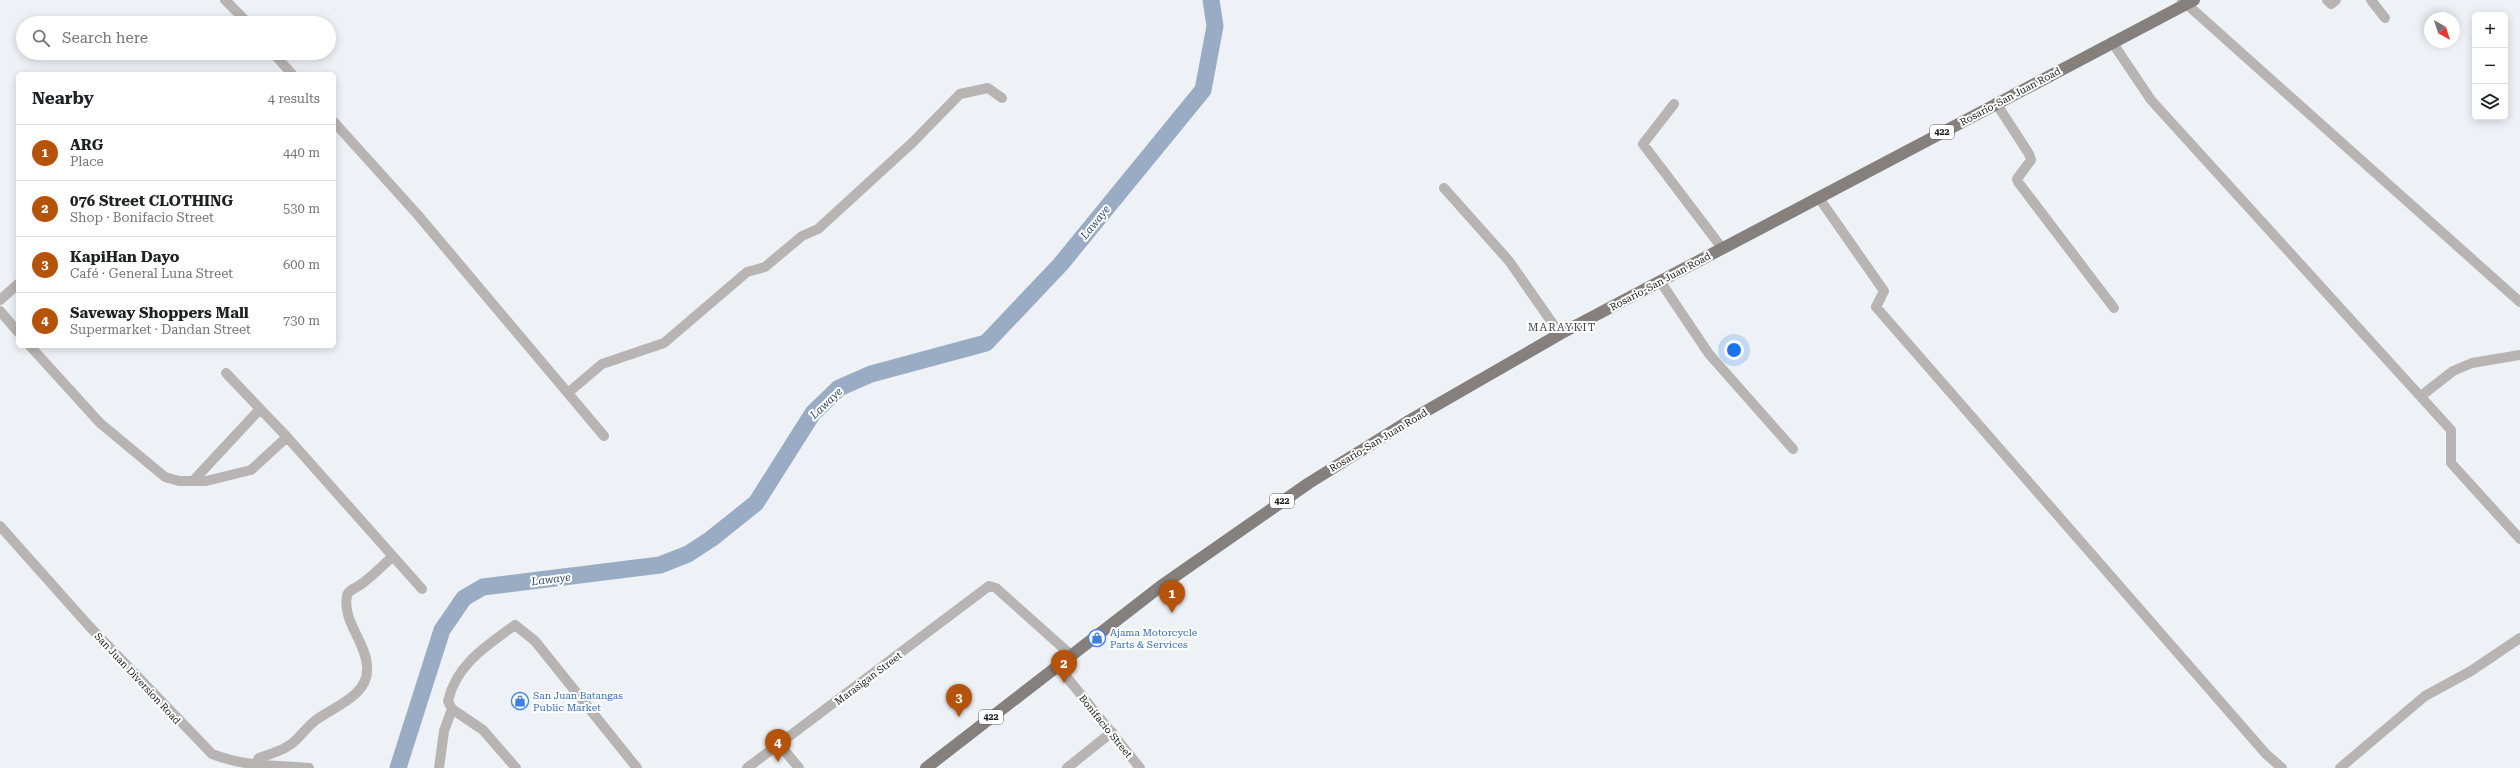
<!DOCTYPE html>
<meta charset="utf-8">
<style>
body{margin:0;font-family:"Roboto Serif",serif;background:#f6f6f6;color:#202124}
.controls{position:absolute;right:12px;top:12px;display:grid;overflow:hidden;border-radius:6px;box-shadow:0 2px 10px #0003}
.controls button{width:36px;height:36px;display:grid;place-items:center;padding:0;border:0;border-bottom:1px solid #e0e0e0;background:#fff;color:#202124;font:20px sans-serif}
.compass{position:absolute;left:2424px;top:12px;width:36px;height:36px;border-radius:50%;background:#fff;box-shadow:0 2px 10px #0003;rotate:141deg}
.you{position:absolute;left:1734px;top:350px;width:14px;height:14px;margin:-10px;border:3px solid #fff;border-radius:50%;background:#1a73e8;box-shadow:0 0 0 6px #1a73e833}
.badge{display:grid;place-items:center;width:26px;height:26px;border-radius:50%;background:#b45309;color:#fff;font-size:13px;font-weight:700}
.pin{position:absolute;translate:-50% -33px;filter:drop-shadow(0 1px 2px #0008)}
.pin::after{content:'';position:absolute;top:21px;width:14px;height:12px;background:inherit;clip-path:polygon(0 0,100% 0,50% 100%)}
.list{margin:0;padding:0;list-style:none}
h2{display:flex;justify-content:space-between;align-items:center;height:52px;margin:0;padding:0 16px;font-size:17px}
h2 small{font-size:13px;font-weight:400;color:#757577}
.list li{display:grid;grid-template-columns:26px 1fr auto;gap:12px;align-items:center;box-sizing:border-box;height:56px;padding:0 16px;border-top:1px solid #e0e0e0}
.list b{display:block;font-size:15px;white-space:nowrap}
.list p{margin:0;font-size:13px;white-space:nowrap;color:#757577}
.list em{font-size:13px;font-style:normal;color:#757577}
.icon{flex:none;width:22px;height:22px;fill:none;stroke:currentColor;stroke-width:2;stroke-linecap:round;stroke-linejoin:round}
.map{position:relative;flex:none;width:2520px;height:768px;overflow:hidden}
.search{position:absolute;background:#fff;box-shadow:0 2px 10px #0003;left:16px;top:16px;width:320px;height:44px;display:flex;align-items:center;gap:10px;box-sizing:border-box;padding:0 14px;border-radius:22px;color:#757577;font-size:15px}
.panel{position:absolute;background:#fff;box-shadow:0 2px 10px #0003;left:16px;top:72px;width:320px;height:276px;border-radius:6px}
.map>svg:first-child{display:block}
</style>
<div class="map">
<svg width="2520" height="768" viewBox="0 0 2520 768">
<rect width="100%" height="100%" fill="#eef2f7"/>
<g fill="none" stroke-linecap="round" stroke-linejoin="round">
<path stroke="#99acc4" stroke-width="17" d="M398 768 442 630 464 598 483 587 660 565 688 554 711 539 756 503 813 413 839 388 871 374 986 343 1060 265 1203 90 1215 26 1211 0"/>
<path stroke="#b7b4b3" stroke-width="10" d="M225 0 248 23
M2182 0 2520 302
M2327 0 2331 4 2336 0
M2371 0 2385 18
M2112 42 2151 100 2451 430V463L2520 539
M273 53 292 74
M1996 103 2029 154 2031 160 2017 179 2018 182 2114 308
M1674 104 1643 144 1722 248
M334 122 417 214 604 436
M1444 188 1509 261 1560 334
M1819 198 1884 291 1876 307 2266 754 2282 768
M1660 281 1709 354 1793 449
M0 300 18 284
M0 311 18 332
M30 346 100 423 165 477 179 481H206L251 470 287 437
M226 373 287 437 422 589
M569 392 602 364 664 343 747 272 765 267 802 236 818 229 912 143 960 94 988 88 1002 98
M2421 396 2453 371 2472 363 2520 355
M193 481 260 409
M0 526 89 626 212 754C249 768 271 764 309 768
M1057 665 1140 768
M779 744 799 768
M254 767 259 758C272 753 287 750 297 739 303 733 309 725 316 720 335 706 370 695 367 666 366 642 342 621 347 596 348 590 356 588 360 585 372 577 382 566 392 557
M439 768 444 731 452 709
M516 768 483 730 452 709 448 701C456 665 486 646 515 625L535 641 637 768
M747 768 989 586 996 588 1071 655
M1067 768 1112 732
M2340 768 2425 696 2471 671 2520 638"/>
<path stroke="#85807e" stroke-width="12" d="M926 768 1161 586 1309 483 1407 422 1560 334 2194 0"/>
</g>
<defs>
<g id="shop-ring" transform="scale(0.9)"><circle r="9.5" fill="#fff" stroke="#3f7fe0" stroke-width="1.5"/><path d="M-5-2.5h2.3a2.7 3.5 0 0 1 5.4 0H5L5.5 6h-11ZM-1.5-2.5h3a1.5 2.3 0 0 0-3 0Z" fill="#3f7fe0"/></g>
</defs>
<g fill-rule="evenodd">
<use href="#shop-ring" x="1097" y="638"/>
<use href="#shop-ring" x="520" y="701"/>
</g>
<g text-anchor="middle" stroke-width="4" stroke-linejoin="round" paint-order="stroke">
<g fill="#fff" stroke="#5d5d5f" stroke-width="1">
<rect x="1930" y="125" width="24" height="14" rx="3"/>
<rect x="1270" y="494" width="24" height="14" rx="3"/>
<rect x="979" y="710" width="24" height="14" rx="3"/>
</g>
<g font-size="9" font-weight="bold" fill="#17181a">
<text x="1942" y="135">422</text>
<text x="1282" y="504">422</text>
<text x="991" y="720">422</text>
</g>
<g font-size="10" fill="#17181a" stroke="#fff">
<text transform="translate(2010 96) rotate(-28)" y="4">Rosario-San Juan Road</text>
<text transform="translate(1660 281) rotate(-28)" y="4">Rosario-San Juan Road</text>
<text transform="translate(1378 440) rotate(-31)" y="4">Rosario-San Juan Road</text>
<text transform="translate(138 678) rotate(47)" y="4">San Juan Diversion Road</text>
<text transform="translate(868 678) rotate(-37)" y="4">Marasigan Street</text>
<text transform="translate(1106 726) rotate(51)" y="4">Bonifacio Street</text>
</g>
<g font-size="10" fill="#366cbe" stroke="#fff" text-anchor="start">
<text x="1110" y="636">Ajama Motorcycle<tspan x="1110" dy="12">Parts &amp; Services</tspan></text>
<text x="533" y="699">San Juan Batangas<tspan x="533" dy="12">Public Market</tspan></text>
</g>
<g font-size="11" font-style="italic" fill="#2c4a6e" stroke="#fff">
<text transform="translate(1095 222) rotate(-51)" y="4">Lawaye</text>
<text transform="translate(826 403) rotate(-44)" y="4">Lawaye</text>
<text transform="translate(551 579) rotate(-7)" y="4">Lawaye</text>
</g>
<g font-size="11" letter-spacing="1" fill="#43464a" stroke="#fff">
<text x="1562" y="331">MARAYKIT</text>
</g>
</g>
</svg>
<div class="controls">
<button>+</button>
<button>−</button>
<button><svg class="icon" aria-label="layers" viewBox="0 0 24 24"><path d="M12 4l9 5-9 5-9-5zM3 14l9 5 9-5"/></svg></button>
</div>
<svg class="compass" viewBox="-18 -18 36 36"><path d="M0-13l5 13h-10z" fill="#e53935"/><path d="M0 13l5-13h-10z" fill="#757577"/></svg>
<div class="you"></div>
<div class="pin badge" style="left:1172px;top:613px">1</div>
<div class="pin badge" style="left:1064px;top:683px">2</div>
<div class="pin badge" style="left:959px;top:717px">3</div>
<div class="pin badge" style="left:778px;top:762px">4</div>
<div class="search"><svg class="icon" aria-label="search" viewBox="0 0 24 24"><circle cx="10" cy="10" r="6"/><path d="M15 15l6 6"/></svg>Search here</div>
<section class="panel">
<h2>Nearby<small>4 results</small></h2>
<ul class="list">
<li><span class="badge">1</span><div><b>ARG</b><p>Place</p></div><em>440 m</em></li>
<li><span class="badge">2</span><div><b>076 Street CLOTHING</b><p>Shop · Bonifacio Street</p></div><em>530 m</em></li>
<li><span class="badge">3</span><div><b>KapiHan Dayo</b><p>Café · General Luna Street</p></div><em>600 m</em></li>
<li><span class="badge">4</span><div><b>Saveway Shoppers Mall</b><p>Supermarket · Dandan Street</p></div><em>730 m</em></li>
</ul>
</section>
</div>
